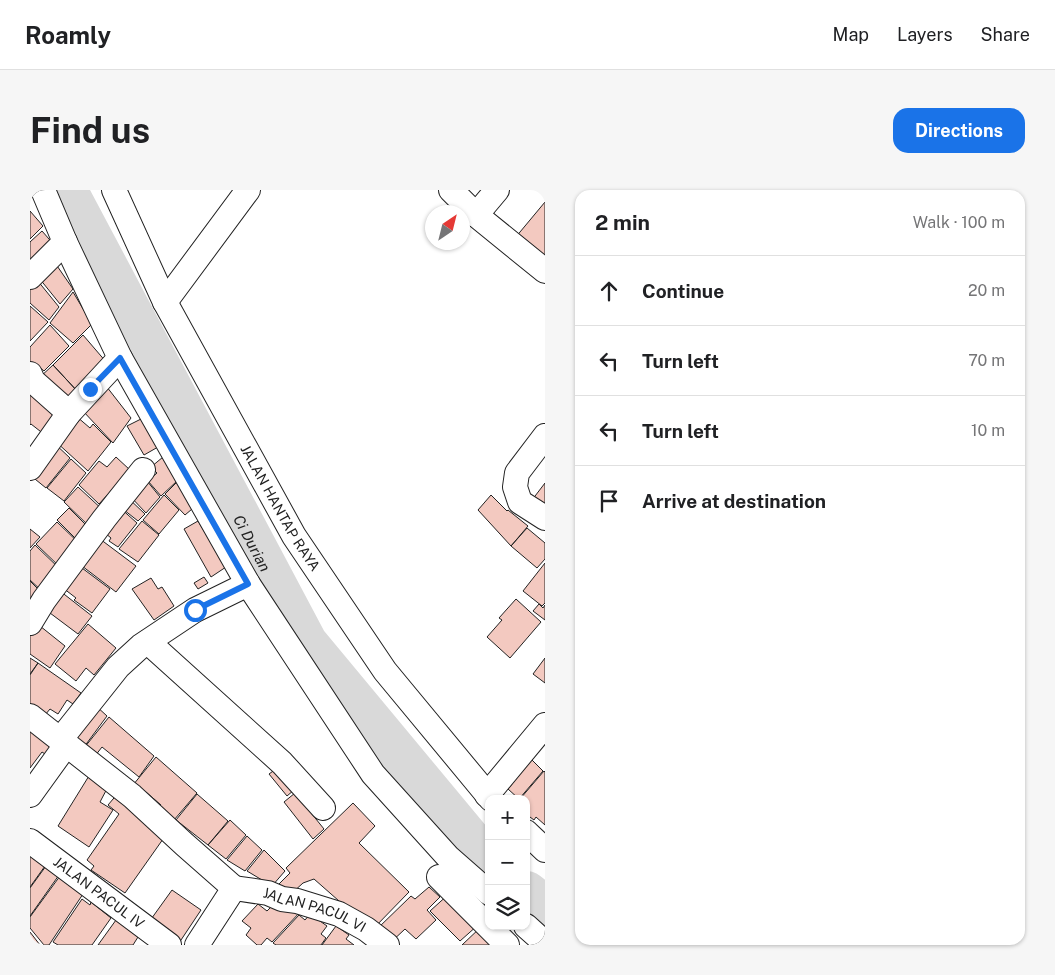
<!DOCTYPE html>
<meta charset="utf-8">
<style>
body{margin:0;font-family:"Public Sans",sans-serif;background:#f6f6f6;color:#202124}
.controls{position:absolute;right:15px;bottom:15px;display:grid;overflow:hidden;border-radius:10px;box-shadow:0 1px 4px #0004}
.controls button{width:45px;height:45px;display:grid;place-items:center;padding:0;border:0;border-bottom:1px solid #e0e0e0;background:#fff;color:#202124;font:25px sans-serif}
.compass{position:absolute;left:395px;top:15px;width:45px;height:45px;border-radius:50%;background:#fff;box-shadow:0 1px 4px #0004;rotate:35deg}
.stop{position:absolute;width:15px;height:15px;margin:-11px;border:4px solid #1a73e8;border-radius:50%;background:#fff}
.stop.end{background:#1a73e8;border-color:#fff;box-shadow:0 1px 5px #0008}
.list{margin:0;padding:0;list-style:none}
h2{display:flex;justify-content:space-between;align-items:center;height:65px;margin:0;padding:0 20px;font-size:21px}
h2 small{font-size:16px;font-weight:400;color:#757577}
.list li{display:grid;grid-template-columns:32px 1fr auto;gap:15px;align-items:center;box-sizing:border-box;height:70px;padding:0 20px;border-top:1px solid #e0e0e0}
.list b{display:block;font-size:19px;white-space:nowrap}
.list em{font-size:16px;font-style:normal;color:#757577}
.icon{flex:none;width:28px;height:28px;fill:none;stroke:currentColor;stroke-width:2;stroke-linecap:round;stroke-linejoin:round}
.map{position:relative;flex:none;width:515px;height:755px;overflow:hidden;border-radius:15px}
header{display:flex;align-items:center;gap:30px;box-sizing:border-box;height:70px;padding:0 25px;background:#fff;border-bottom:1px solid #e0e0e0}
header strong{font-size:24px}
nav{display:flex;gap:28px;margin-inline-start:auto;font-size:18px}
.intro{display:flex;align-items:center;justify-content:space-between;box-sizing:border-box;height:120px;padding:0 30px}
h1{margin:0;font-size:35px}
.button{padding:12px 22px;border-radius:15px;background:#1a73e8;color:#fff;font-size:18px;font-weight:700}
main{display:flex;gap:30px;padding:0 30px}
aside{flex:1;background:#fff;border-radius:15px;box-shadow:0 1px 4px #0004}
.map>svg:first-child{display:block}
</style>
<header>
<strong>Roamly</strong>
<nav><a>Map</a><a>Layers</a><a>Share</a></nav>
</header>
<div class="intro"><h1>Find us</h1><a class="button">Directions</a></div>
<main>
<div class="map">
<svg width="515" height="755" viewBox="0 0 515 755">
<rect width="100%" height="100%" fill="#fff"/>
<g fill="none" stroke-linecap="round" stroke-linejoin="round">
<g stroke="#d9d9d9" stroke-width="46">
<path id="s1" d="M34 0 275 454 452 667 459 673"/>
<path d="M496 704 515 719"/>
</g>
</g>
<path fill="#f3c9c0" stroke="#222" d="M515 12V65L513 68 485 48Z
M0 21 13 36 0 49Z
M12 41 26 57 0 80V52Z
M23 70 43 99 30 114 5 83Z
M3 85 29 117 19 130 0 113V89Z
M43 102 62 134 43 153 20 133Z
M0 116 18 132 0 151Z
M20 135 39 156 14 181 7 175 5 177 0 172V157Z
M53 145 77 173 48 202 23 175Z
M23 175 49 203 38 215 9 188Z
M73 192 101 228 83 253 52 220Z
M0 198 34 222 15 245 1 234 0 235Z
M46 226 60 238 63 234 81 252 58 281 25 251Z
M113 228 128 257 114 265 97 236Z
M23 252 40 268 16 298 0 285Z
M86 267 100 280 69 314 49 295 69 271 77 277Z
M133 267 147 291 131 306 118 291 127 283 121 277Z
M41 269 56 283 34 311 17 298Z
M117 291 130 307 116 323 98 304Z
M148 291 162 319 155 325 135 304Z
M515 293V320L502 310Z
M48 297 74 321 60 337 34 312Z
M134 305 149 320 129 344 113 330Z
M461 305 477 321 478 320 498 336 481 356 448 320Z
M96 306 115 324 108 331 89 316Z
M88 316 107 333 88 357 79 351 81 348 75 343Z
M39 318 63 342 52 355 27 330Z
M112 331 129 345 108 372 89 359Z
M168 331 196 377 181 387 154 339Z
M27 332 52 356 32 379 6 354Z
M497 338 515 353V369L507 378 481 356Z
M0 339 10 347 0 358Z
M70 349 106 376 86 402 52 376Z
M5 355 31 380 12 401 0 390V361Z
M515 373V413L512 416 493 401Z
M48 375 80 399 62 423 44 410 46 408 33 398Z
M174 387 178 393 168 399 164 393Z
M121 388 128 399 132 397 144 416 124 430 102 399Z
M0 391 12 403 0 417Z
M30 401 62 426 48 444 16 420Z
M486 409 511 432 480 468 457 447 472 430 469 428Z
M509 414 513 418 515 415V430L503 421Z
M58 434 86 458 64 485 56 478 46 491 25 474Z
M10 436 35 456 20 478 0 464V440Z
M0 468 8 473 0 484Z
M515 468V493L503 484Z
M8 473 51 503 43 514 37 510 28 524 20 519 15 525 0 514V485Z
M65 515 77 526 54 557 41 546Z
M79 527 124 566 109 587 72 557 65 566 54 558Z
M0 533 24 552 15 564 12 562 0 578Z
M495 563 513 581 489 609 478 599 482 594 475 587Z
M126 567 167 603 144 630 129 617 131 615 116 602 114 604 103 595Z
M246 579 264 600 257 606 239 584Z
M62 581 80 593 70 612 83 620 59 657 28 636Z
M514 581 515 582V635L506 627 504 630 496 624V609H490Z
M89 602 138 642 95 703 61 680 64 676 57 670 89 624 78 615Z
M265 603 294 639 283 649 254 612Z
M167 604 198 631 178 655 146 630Z
M323 613 345 636 329 653 379 702 342 740 284 689 273 693 261 704 249 694 260 683 256 678Z
M200 630 216 645 196 669 178 655Z
M217 646 232 660 215 681 197 670Z
M0 659 15 676 0 697Z
M234 660 255 681 242 696 217 681Z
M16 676 29 685 0 726V698Z
M30 686 53 704 19 755H14L0 738V727Z
M399 697 410 707 397 720 406 730 386 749 375 739 359 754 346 740 381 706 385 709Z
M142 700 171 720 149 753 119 732Z
M420 703 448 735 430 751 400 721Z
M52 709 60 715 61 712 81 728 62 755H28L23 752Z
M246 712 271 721 242 752 237 748 231 755H227L216 745 221 738 212 731 228 714 237 721Z
M280 724 297 736 291 744 296 748 291 755H246L243 753 269 725 275 730Z
M86 730 108 747 103 755H68Z
M306 736 319 745 316 749 324 755H292Z
M452 736 468 755H432Z
M0 742 10 755H0Z"/>
<g fill="none" stroke-linecap="round" stroke-linejoin="round">
<g stroke="#222" stroke-width="26">
<g id="minor">
<path d="M13 0 35 52 90 168 218 394 343 584 418 667 459 703"/>
<path id="s2" d="M84 0 135 112 264 346 355 481 461 609"/>
<path d="M421 0 446 25 515 81"/>
<path d="M446 25 467 0"/>
<path d="M0 87 35 52"/>
<path d="M135 112 218 0"/>
<path d="M0 184 3 191 39 223"/>
<path d="M515 246 487 283 485 297 490 312 515 328"/>
<path d="M0 278 39 223 90 168"/>
<path d="M0 433 14 410 74 329 113 280"/>
<path d="M118 452 252 573 293 618"/>
<path d="M0 526 102 606 154 654 204 698 167 755"/>
<path d="M30 550 88 477 111 456 165 420 218 394"/>
<path d="M0 605 36 555"/>
<path d="M457 605 515 535"/>
<path d="M496 642 515 660"/>
<path id="s3" d="M0 651 139 755"/>
<path d="M409 687 477 755"/>
<path id="s4" d="M204 698 238 703 252 709 267 711 309 724 336 739 357 755"/>
<path d="M496 736 515 753"/>
</g>
</g>
<use href="#minor" stroke="#fff" stroke-width="24"/>
</g>
<g fill="none" stroke-linecap="round" stroke-linejoin="round">
<path stroke="#1a73e8" stroke-width="6" d="M60 199 90 168 218 394 165 420"/>
</g>
<g text-anchor="middle" stroke-width="4" stroke-linejoin="round" paint-order="stroke">
<g font-size="14" fill="#222" stroke="#fff">
<text dy="5" stroke="none"><textPath href="#s2" startOffset="359">JALAN HANTAP RAYA</textPath></text>
<text dy="5" stroke="none"><textPath href="#s3" startOffset="86">JALAN PACUL IV</textPath></text>
<text dy="5" stroke="none"><textPath href="#s4" startOffset="84">JALAN PACUL VI</textPath></text>
</g>
<g font-size="15" font-style="italic" fill="#222" stroke="#fff">
<text dy="5" stroke="none"><textPath href="#s1" startOffset="400">Ci Durian</textPath></text>
</g>
</g>
</svg>
<div class="controls">
<button>+</button>
<button>−</button>
<button><svg class="icon" aria-label="layers" viewBox="0 0 24 24"><path d="M12 4l9 5-9 5-9-5zM3 14l9 5 9-5"/></svg></button>
</div>
<svg class="compass" viewBox="-18 -18 36 36"><path d="M0-13l5 13h-10z" fill="#e53935"/><path d="M0 13l5-13h-10z" fill="#757577"/></svg>
<div class="stop" style="left:165px;top:420px"></div>
<div class="stop end" style="left:60px;top:199px"></div>
</div>
<aside>
<h2>2 min<small>Walk · 100 m</small></h2>
<ul class="list">
<li><svg class="icon" aria-label="ahead" viewBox="0 0 24 24"><path d="M12 20V5M6 11l6-6 6 6"/></svg><div><b>Continue</b></div><em>20 m</em></li>
<li><svg class="icon" aria-label="left" viewBox="0 0 24 24"><path d="M17 20v-9H6M10 6l-5 5 5 5"/></svg><div><b>Turn left</b></div><em>70 m</em></li>
<li><svg class="icon" aria-label="left" viewBox="0 0 24 24"><path d="M17 20v-9H6M10 6l-5 5 5 5"/></svg><div><b>Turn left</b></div><em>10 m</em></li>
<li><svg class="icon" aria-label="arrive" viewBox="0 0 24 24"><path d="M6 21V4h12l-3 4 3 4H6"/></svg><div><b>Arrive at destination</b></div></li>
</ul>
</aside>
</main>
